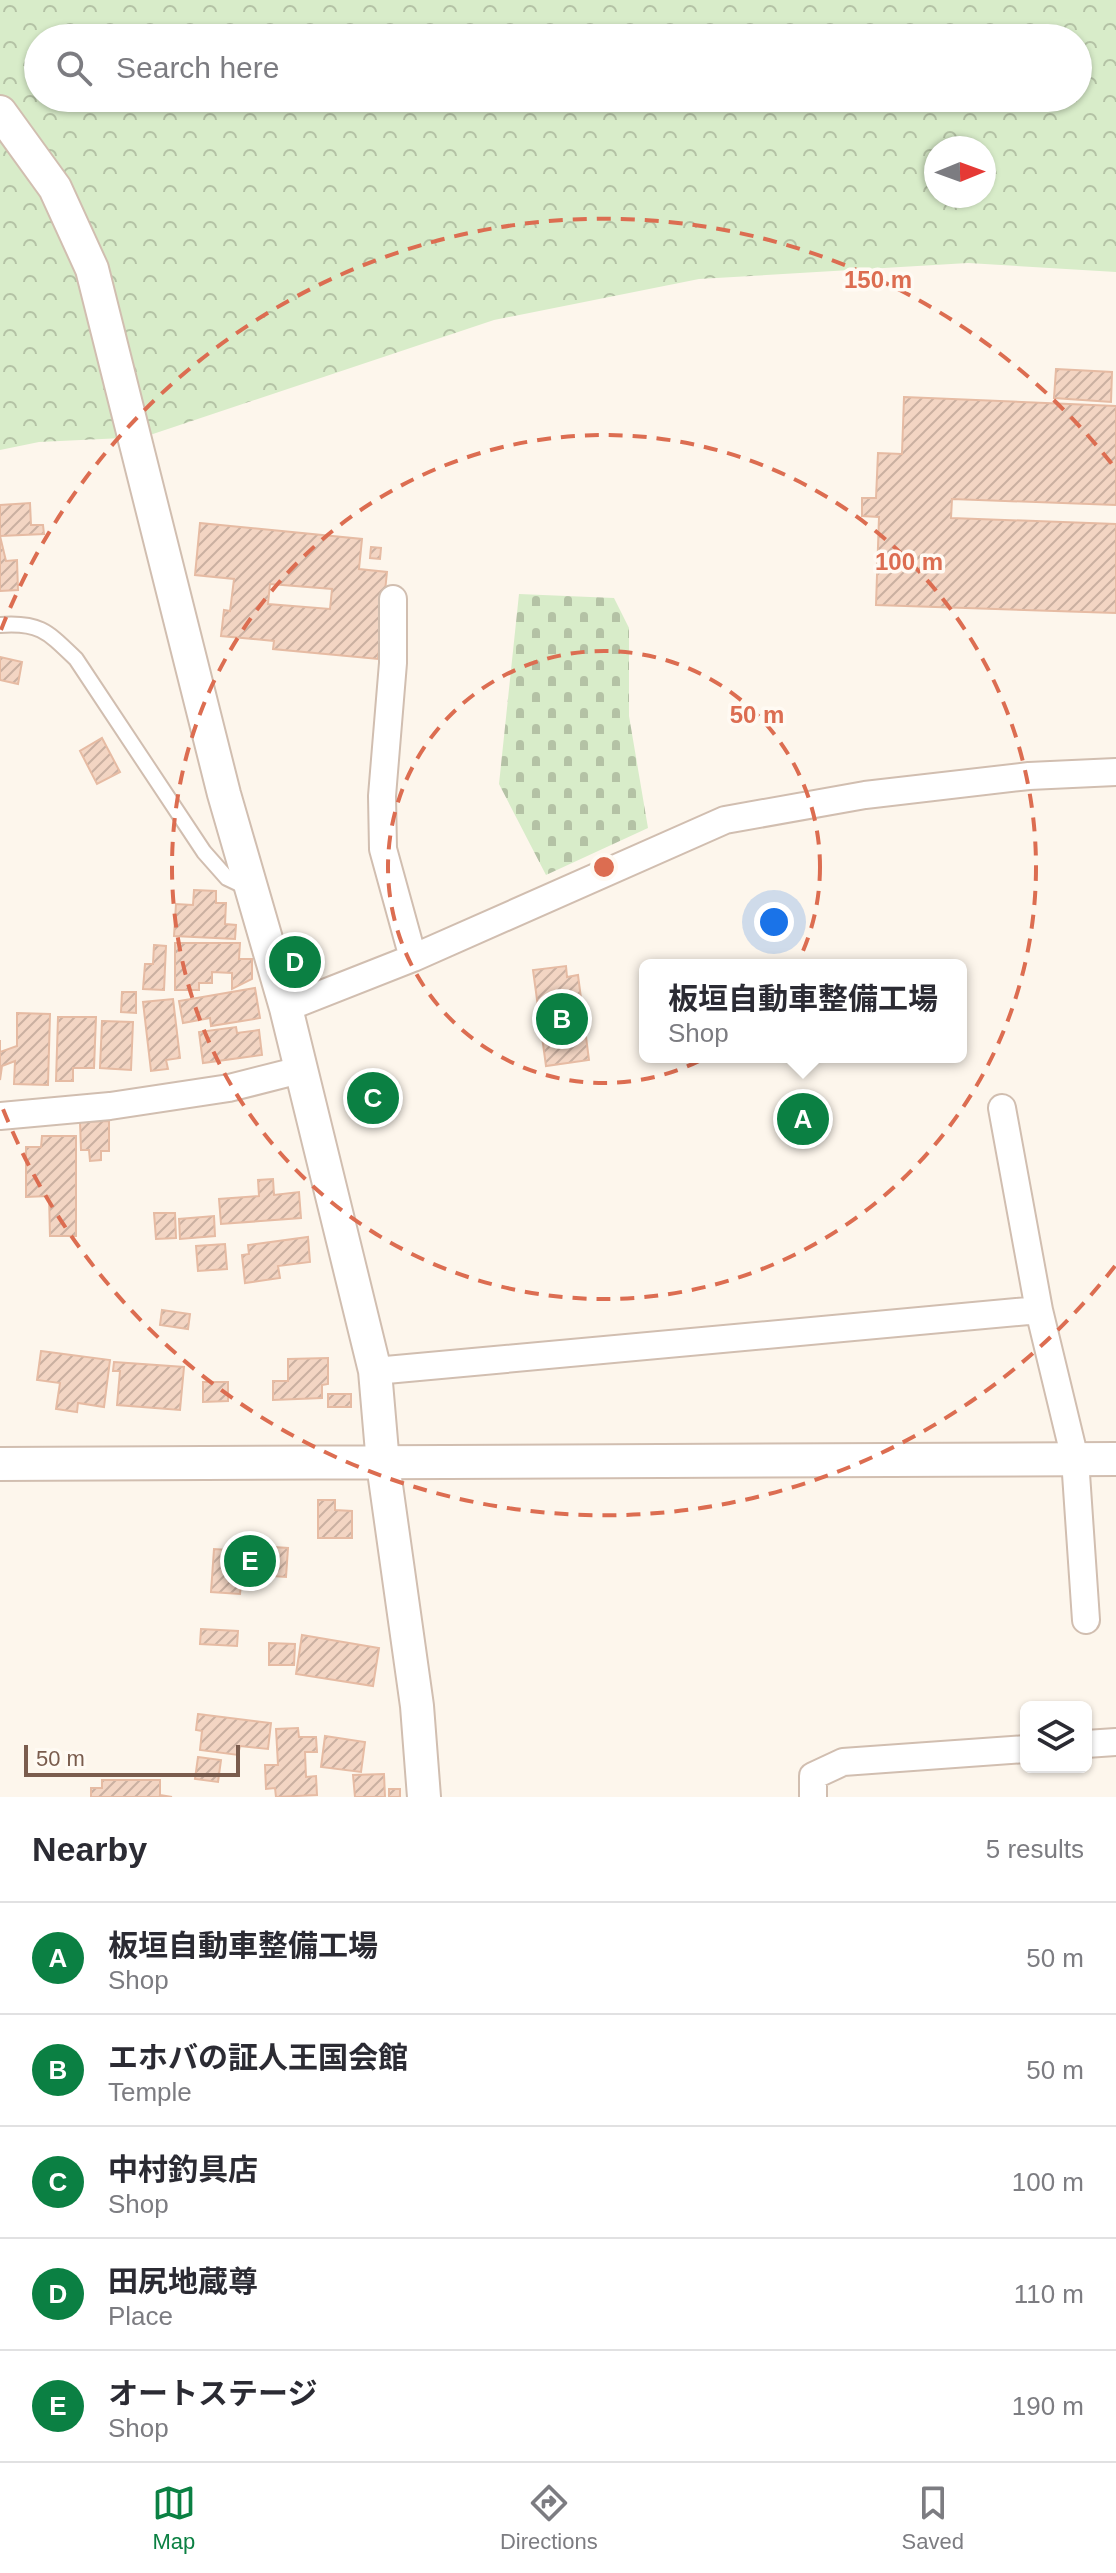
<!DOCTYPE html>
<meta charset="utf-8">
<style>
body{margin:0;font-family:Arial,"Noto Sans JP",sans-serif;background:#f2f2f3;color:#2b2b33}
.controls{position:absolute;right:24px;bottom:24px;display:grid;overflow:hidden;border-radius:12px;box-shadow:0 2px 6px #0004}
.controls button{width:72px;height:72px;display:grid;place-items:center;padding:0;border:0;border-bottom:2px solid #e1e1e2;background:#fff;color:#2b2b33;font:40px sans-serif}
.compass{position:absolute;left:924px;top:136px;width:72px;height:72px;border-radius:50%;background:#fff;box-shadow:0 2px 6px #0004;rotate:89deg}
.scale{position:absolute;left:24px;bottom:20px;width:216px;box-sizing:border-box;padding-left:8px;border:4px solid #7a5c4d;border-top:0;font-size:22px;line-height:28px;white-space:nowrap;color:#7a5c4d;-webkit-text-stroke:6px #fffaf3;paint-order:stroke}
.you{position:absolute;left:774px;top:922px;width:28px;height:28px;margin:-20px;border:6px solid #fff;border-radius:50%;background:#1a73e8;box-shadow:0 0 0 12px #1a73e833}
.badge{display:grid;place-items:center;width:52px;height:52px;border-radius:50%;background:#0b8043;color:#fff;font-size:26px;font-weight:700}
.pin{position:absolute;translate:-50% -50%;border:4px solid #fff;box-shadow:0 2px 8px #0006}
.popup{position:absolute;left:639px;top:959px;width:328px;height:104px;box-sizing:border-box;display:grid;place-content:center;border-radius:12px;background:#fff;filter:drop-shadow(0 2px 6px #0005);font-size:26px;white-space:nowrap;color:#7c7c81}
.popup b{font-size:30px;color:#2b2b33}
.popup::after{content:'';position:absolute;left:50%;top:100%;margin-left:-16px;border:16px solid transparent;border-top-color:#fff}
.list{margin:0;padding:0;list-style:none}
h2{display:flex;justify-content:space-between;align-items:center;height:104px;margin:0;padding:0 32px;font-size:34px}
h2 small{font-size:26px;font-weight:400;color:#7c7c81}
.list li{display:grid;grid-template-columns:52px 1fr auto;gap:24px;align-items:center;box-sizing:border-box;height:112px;padding:0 32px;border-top:2px solid #e1e1e2}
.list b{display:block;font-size:30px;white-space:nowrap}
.list p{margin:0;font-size:26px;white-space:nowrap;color:#7c7c81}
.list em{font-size:26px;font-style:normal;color:#7c7c81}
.icon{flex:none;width:44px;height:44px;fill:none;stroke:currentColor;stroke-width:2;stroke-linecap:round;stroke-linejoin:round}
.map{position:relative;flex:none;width:1116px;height:1797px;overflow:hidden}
.search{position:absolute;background:#fff;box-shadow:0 2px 6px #0004;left:24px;right:24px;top:24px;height:88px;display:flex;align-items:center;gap:20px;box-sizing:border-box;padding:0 28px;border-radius:44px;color:#7c7c81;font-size:30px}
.sheet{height:664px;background:#fff}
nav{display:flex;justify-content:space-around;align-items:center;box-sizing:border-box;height:112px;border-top:2px solid #e1e1e2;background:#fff;font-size:22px;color:#7c7c81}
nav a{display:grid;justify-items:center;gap:4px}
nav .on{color:#0b8043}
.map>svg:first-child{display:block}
</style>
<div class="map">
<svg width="1116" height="1797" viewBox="0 0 1116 1797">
<defs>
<pattern id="forest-crowns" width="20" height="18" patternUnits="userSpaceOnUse" patternTransform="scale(2)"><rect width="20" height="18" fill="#d8ecc9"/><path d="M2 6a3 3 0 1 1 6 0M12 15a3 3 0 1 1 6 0" fill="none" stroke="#b4c2a5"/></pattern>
<pattern id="cemetery-stones" width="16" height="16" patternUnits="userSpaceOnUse" patternTransform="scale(2)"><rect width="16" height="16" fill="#d8ecc9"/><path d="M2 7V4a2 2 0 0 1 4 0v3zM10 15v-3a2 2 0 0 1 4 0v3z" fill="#b4c2a5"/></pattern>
<pattern id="building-hatch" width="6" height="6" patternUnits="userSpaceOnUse" patternTransform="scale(2)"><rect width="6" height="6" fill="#f3d5c3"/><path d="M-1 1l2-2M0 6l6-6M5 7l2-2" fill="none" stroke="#cab0a1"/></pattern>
</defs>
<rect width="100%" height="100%" fill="#fdf6ec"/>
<path fill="url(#forest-crowns)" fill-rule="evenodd" d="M0 0H1116V272L968 263 699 279 494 320 144 437 39 442 0 450ZM38 38H1078V98H38ZM936 148H984V196H936Z"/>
<path fill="url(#cemetery-stones)" d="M519 594 614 598 629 628V716L648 828 546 875 499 784Z"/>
<path fill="url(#building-hatch)" stroke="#e6bba3" stroke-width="2" fill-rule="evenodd" d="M1056 369 1112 372 1111 402 1054 398Z
M904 397 1116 406V505L952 499 951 518 1116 524V613L876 605 879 517 862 516V498H876L878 453 902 454Z
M30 503 31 525H43L44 534 0 536 6 561 17 560 18 590 0 591V505Z
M200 523 362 539 359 569 387 572 378 659 273 649 274 641 221 636 224 610 230 611 234 579 195 575ZM270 584 332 589 330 609 268 604Z
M371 547 381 548 380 559 370 558Z
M0 657 22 662 18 684 0 680Z
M102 738 120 772 97 784 80 751Z
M194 890 216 891V903H226L225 924 236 925 235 939 174 936 176 904 193 905Z
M175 943H240L239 959H252V979L232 989V973L212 972V983H199V990H175Z
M154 945 166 946 164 990 143 989 145 964H153Z
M297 948 306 972 292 977 283 953Z
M566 966 567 977 578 975 589 1060 546 1066 533 970Z
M255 988 260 1018 211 1026 210 1018 183 1023 179 1001Z
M122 992H136V1013L121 1012Z
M173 999 180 1058 166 1060 168 1069 151 1071 143 1002Z
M17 1013 50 1014 48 1085 14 1084 15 1061 2 1066 0 1080V1040V1052L17 1046Z
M58 1017H96L94 1068H73V1081H56Z
M102 1021 133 1022 131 1070 100 1068Z
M236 1027 237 1033 259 1030 262 1055 203 1063 199 1032Z
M109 1121V1151H101V1160L90 1161 89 1150H81L80 1122Z
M42 1136H76V1236H50L49 1196 26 1197V1147H41Z
M273 1179 274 1195 299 1192 301 1218 221 1224 219 1199 259 1196 258 1180Z
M154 1213H175L176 1238 156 1239Z
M214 1216 215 1236 180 1239 179 1219Z
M308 1237 310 1262 278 1266 280 1278 245 1283 242 1255 249 1254 248 1245Z
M225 1244 227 1269 198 1271 196 1246Z
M162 1310 190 1314 188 1329 160 1325Z
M41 1351 110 1360 104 1407 78 1403 77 1412 56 1409 60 1383 37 1380Z
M328 1358V1384L322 1385V1398L273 1400V1381H288V1359Z
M114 1362 184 1367 180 1410 117 1405 120 1371H113Z
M203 1382H228V1401L203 1402Z
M328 1394H351V1407H328Z
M318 1500H335V1510L352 1511V1538H318Z
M229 1544 288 1548 286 1577 242 1574 240 1594 211 1592 214 1549 229 1550Z
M201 1629 238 1631 237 1646 200 1644Z
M302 1635 379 1648 373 1686 296 1674Z
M269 1643 295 1644 294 1665H269Z
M198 1714 271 1723 268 1749 240 1746 238 1755 200 1750 202 1731 196 1730Z
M298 1728 299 1737H316L317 1752H305L306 1777 316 1776 317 1795 276 1797 275 1788 266 1789 265 1765H278L276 1729Z
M325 1736 365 1742 361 1772 321 1767Z
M198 1757 221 1760 218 1782 195 1779Z
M384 1774 385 1797H355L353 1775Z
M102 1780H160V1795L172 1797H91V1788H102Z
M389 1789H400V1797H389Z"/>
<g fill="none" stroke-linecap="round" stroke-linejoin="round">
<g stroke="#d1beb0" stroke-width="18">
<path id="service" d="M0 625C40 622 48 632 76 659L204 852 227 878 248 888"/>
</g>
<g stroke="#d1beb0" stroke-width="30">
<path id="minor" d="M393 599V663L382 796 383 849 413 958
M286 1008 413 958 725 820 865 795 1029 776 1116 772
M1002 1108 1039 1310 1075 1459 1086 1620
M0 1116 110 1106 229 1088 300 1070
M375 1371 1039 1310
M1086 1744 1116 1742
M813 1797V1776L843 1762 1026 1749"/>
</g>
<g stroke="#d1beb0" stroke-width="36">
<path id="tertiary" d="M0 112 55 188 92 269 224 794 286 1008 375 1371 383 1464 417 1706 424 1797
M0 1464 1116 1459"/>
</g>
<use href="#service" stroke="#fff" stroke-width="14"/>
<use href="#minor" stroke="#fff" stroke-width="26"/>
<use href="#tertiary" stroke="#fff" stroke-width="32"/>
</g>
<g fill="none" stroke="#dc6d51" stroke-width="4" stroke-dasharray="14 10">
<circle cx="604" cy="867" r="216"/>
<circle cx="604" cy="867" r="432"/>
<path d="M1115 1266A648 648 0 0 1 1 1104M1 630A648 648 0 0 1 1115 468"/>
</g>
<circle cx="604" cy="867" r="12" fill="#dc6d51" stroke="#fffaf3" stroke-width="4"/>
<g font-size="24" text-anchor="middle" font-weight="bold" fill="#dc6d51" stroke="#fffaf3" stroke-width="7" stroke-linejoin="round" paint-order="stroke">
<text x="878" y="288">150 m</text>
<text x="909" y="570">100 m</text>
<text x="757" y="723">50 m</text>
</g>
</svg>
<div class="controls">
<button><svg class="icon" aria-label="layers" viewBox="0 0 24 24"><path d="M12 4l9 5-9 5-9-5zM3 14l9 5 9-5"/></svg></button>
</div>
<svg class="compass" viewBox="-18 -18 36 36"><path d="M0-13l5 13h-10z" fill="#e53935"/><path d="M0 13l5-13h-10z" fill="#7c7c81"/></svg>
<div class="scale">50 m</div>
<div class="you"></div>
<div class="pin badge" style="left:803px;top:1119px">A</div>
<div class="popup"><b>板垣自動車整備工場</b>Shop</div>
<div class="pin badge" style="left:562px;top:1019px">B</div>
<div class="pin badge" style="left:373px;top:1098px">C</div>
<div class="pin badge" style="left:295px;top:962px">D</div>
<div class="pin badge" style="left:250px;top:1561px">E</div>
<div class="search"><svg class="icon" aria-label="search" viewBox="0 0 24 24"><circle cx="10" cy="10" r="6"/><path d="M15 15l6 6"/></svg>Search here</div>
</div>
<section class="sheet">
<h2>Nearby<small>5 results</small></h2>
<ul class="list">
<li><span class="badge">A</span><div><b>板垣自動車整備工場</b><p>Shop</p></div><em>50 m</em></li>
<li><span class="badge">B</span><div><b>エホバの証人王国会館</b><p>Temple</p></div><em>50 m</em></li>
<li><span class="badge">C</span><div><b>中村釣具店</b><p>Shop</p></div><em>100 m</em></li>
<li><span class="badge">D</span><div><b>田尻地蔵尊</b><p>Place</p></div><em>110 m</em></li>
<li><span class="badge">E</span><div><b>オートステージ</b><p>Shop</p></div><em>190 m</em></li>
</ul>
</section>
<nav>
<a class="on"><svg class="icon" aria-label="map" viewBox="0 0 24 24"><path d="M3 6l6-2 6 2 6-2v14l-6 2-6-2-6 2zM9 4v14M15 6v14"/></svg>Map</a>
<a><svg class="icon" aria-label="directions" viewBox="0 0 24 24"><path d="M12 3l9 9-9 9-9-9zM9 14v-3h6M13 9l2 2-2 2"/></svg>Directions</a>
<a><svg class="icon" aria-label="saved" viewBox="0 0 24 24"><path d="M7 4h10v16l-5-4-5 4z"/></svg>Saved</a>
</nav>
